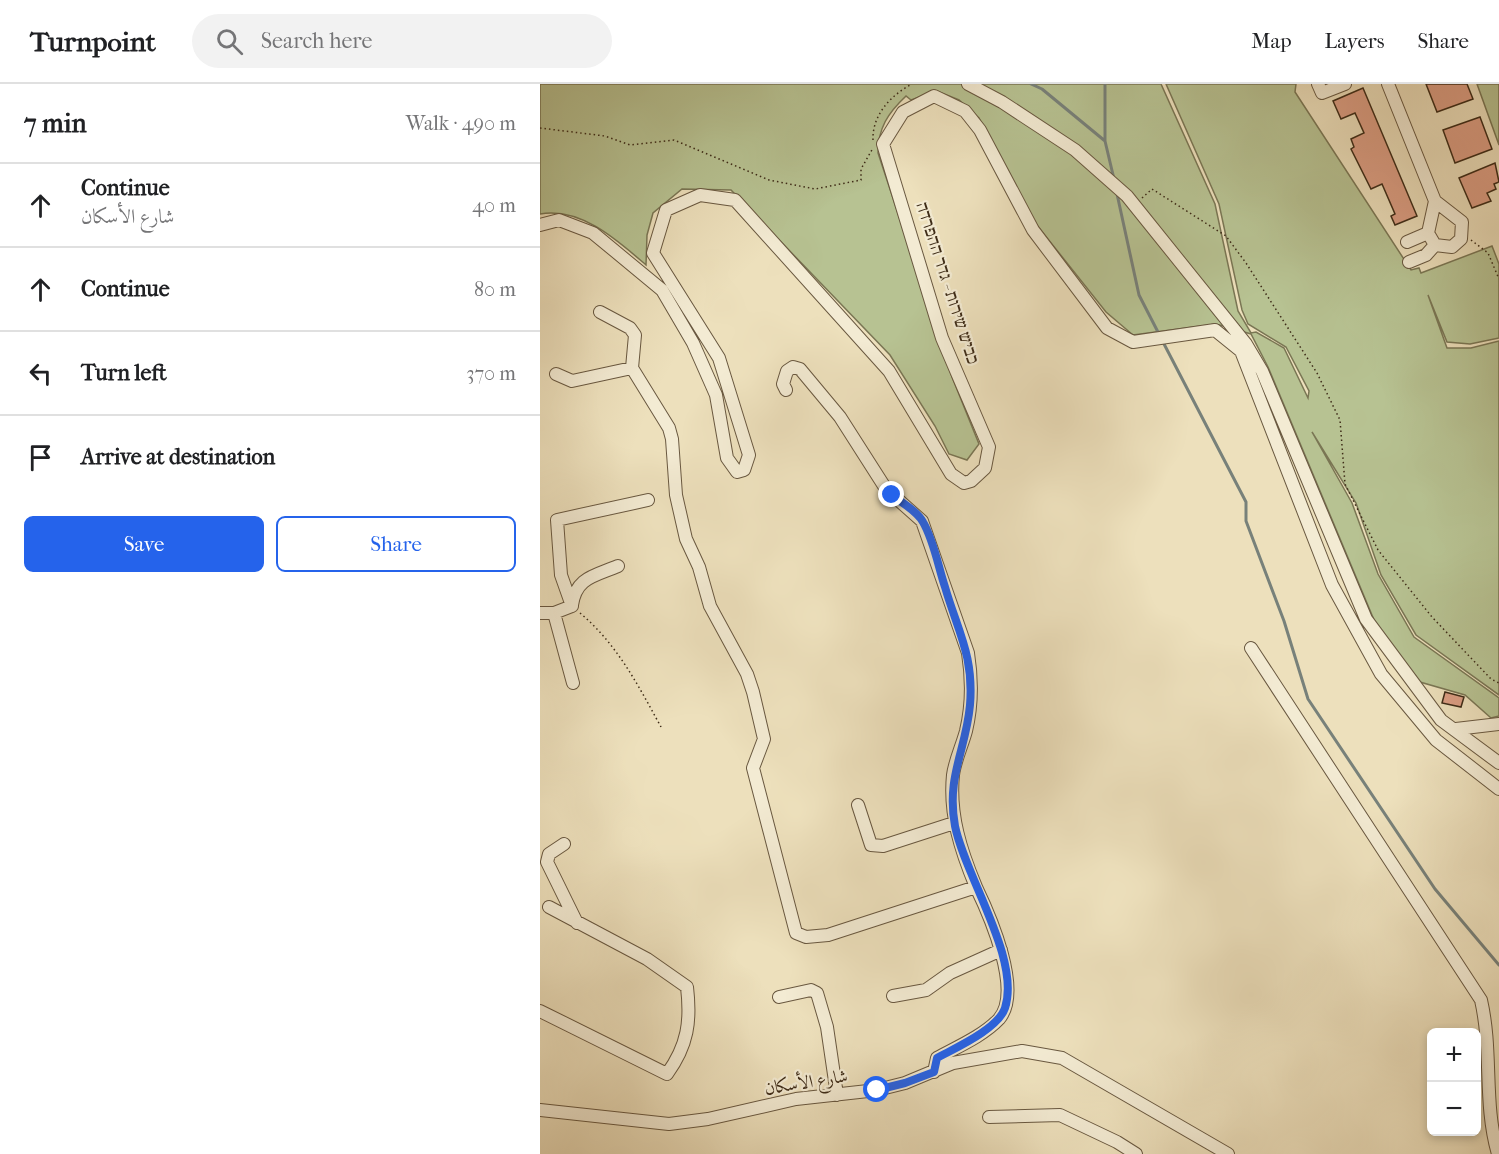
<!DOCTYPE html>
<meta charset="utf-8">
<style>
body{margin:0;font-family:"IM FELL French Canon",Amiri,"Frank Ruhl Libre",serif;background:#f2f2f2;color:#202124}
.controls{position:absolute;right:18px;bottom:18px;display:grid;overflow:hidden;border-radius:9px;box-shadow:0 3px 9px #0003}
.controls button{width:54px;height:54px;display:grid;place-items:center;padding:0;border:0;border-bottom:2px solid #e0e0e0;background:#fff;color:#202124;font:30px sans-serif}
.stop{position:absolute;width:18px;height:18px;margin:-14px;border:4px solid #2563eb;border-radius:50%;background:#fff}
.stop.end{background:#2563eb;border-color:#fff;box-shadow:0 2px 6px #0008}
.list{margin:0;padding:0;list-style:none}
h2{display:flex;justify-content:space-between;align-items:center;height:78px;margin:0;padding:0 24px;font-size:26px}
h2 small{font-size:20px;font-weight:400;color:#757577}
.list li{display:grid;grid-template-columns:39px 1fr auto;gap:18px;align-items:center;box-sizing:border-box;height:84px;padding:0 24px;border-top:2px solid #e0e0e0}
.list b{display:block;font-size:22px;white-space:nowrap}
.list p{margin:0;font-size:20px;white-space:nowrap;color:#757577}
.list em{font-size:20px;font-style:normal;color:#757577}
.actions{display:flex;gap:12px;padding:18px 24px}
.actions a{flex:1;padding:14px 0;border:2px solid #2563eb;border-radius:9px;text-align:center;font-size:21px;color:#2563eb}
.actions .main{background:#2563eb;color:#fff}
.icon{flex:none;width:33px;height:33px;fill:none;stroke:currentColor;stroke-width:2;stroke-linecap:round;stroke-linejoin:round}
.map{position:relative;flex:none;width:959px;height:1070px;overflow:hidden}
header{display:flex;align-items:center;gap:36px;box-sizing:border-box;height:84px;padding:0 30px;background:#fff;border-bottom:2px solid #e0e0e0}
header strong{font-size:28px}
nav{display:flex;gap:33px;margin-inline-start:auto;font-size:21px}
.search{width:420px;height:54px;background:#f2f2f2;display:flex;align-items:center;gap:15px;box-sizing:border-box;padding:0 21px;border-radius:33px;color:#757577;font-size:22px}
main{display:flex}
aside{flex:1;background:#fff}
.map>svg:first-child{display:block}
</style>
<header>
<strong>Turnpoint</strong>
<div class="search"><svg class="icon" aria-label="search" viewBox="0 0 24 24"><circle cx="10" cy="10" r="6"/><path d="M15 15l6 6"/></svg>Search here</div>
<nav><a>Map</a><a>Layers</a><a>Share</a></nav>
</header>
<main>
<aside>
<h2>7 min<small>Walk · 490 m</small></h2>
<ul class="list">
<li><svg class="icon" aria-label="ahead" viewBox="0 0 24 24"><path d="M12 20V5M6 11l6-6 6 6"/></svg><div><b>Continue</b><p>شارع الأسكان</p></div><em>40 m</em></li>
<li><svg class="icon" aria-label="ahead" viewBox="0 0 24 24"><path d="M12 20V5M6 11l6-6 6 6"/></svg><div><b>Continue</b></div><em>80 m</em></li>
<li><svg class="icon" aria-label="left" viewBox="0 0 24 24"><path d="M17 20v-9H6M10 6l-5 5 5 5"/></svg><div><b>Turn left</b></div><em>370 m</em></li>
<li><svg class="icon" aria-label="arrive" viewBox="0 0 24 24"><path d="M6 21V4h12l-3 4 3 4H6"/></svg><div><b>Arrive at destination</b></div></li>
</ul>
<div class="actions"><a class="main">Save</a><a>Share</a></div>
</aside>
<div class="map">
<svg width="959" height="1070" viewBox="0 0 959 1070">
<rect width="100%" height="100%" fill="#ede0bc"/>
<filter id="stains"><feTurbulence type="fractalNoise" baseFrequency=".00333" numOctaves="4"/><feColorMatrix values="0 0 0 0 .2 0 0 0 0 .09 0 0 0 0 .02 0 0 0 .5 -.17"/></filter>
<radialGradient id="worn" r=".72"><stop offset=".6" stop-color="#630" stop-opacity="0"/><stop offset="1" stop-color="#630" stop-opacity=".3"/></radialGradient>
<path fill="#b7c292" stroke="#7a7654" stroke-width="1.5" d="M0 0H621L675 120 698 227 711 249 716 248 744 264 768 314 769 307 746 263 708 240 702 226 679 120 626 0H756L755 8 871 186 879 184 881 189 952 162 959 180V254L930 260 907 258 888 211 907 264H931L959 257V611L876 551 841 491 816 419 772 348 812 419 838 490 874 553 959 614V632L951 634 925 611 880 598 837 543 728 283 711 250 676 240 593 251 566 228 492 135 439 34 419 16 397 7 371 16 366 12C348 29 338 44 338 69L412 293 439 360 427 376 409 370 395 342 350 271 191 106 142 105 113 129 107 151 106 181C77 156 41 123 0 130Z
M937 0H959V61Z"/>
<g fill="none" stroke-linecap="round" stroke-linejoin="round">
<path stroke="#78817a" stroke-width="3" d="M491 0 502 5 565 57 574 95
M565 0V57
M577 110 599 211 620 252
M623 258 706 418V437L744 537 768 615 895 805 959 881"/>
</g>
<path fill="#dc9e84" stroke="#3d2b17" stroke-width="1.5" d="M886 0H927L933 15 897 28Z
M823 4 877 132 855 141 851 132 855 130 842 100 831 105 811 65 814 63 811 55 824 49 815 29 801 35 793 17Z
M940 33 952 65 915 79 903 46Z
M955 79 959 98 954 100 956 105 947 109 951 117 932 124 919 94Z
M905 608 924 613 921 623 902 619Z"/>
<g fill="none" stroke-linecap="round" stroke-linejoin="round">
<g stroke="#695840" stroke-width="14">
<path id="minor" d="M428 0 462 18 535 66 587 112 706 260 722 287 826 535 901 636 959 679
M778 0 782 9 805 0
M848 0 895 117 922 138 921 155 912 163 895 161 888 149 895 117
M0 141 19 136 53 149 122 206 153 259 176 311 187 374 197 388 204 386 209 371 179 274 113 169 126 126 160 111 195 116 349 287 411 390 424 399 431 397 445 384 449 363 402 254 343 60 363 28 394 12 425 27 440 46 493 146 567 244 593 258 675 246 701 267 792 501 841 590 896 656 959 705
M867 158 888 149
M869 178 886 171 895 161
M60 228 90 244 95 251 92 284 129 344 132 355 136 411 146 455 159 483 170 522 207 590 213 608 224 655 213 684 256 849 266 853 288 851 436 803C450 832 483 907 459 935 443 952 417 963 397 974L394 988
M16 290 32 297 92 284
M246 306 243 300 247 287 253 283 260 285 300 333 346 405 382 437 428 569C432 594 432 622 426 647 422 662 415 676 413 691 409 731 421 767 436 803
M32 521C36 493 55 492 78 482
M32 522 21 491 17 436 108 416
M0 529H14L32 522
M14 529 33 599
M711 564 941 916C953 969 943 1018 958 1070
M916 645 959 640
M318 721 331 761 343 762 414 739
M24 760 9 770 7 778 37 839
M353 912 386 906 410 889 461 866
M239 913 271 906 277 909 287 943 297 1011
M0 927 127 990C148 961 151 937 147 903L107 875 9 823
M0 1026 129 1040 168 1035 256 1015 337 1006 365 999 413 979 482 967 522 974 688 1070
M449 1033 520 1031 577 1058 596 1070"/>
</g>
<path stroke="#3d2b17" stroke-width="1.5" stroke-dasharray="1.5 3" stroke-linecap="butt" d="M0 44 65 52 90 61 134 56 229 96 275 105 321 96V85L333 64
M333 56C332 31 351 11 372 0
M602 114 612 105 686 152 706 179 777 289 800 336 805 400 838 466 892 533 951 595 959 599
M931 156 948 169 959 195
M40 529C77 560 98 601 121 643"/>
<use href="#minor" stroke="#f3ebd3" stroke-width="12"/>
</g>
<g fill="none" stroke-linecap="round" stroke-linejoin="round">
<path stroke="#2563eb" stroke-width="8" d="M337 1006 365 999 394 988 397 974C415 964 458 945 465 924 481 875 425 792 415 742 406 693 426 666 430 621 434 572 418 548 405 503 398 482 394 457 383 438 377 427 362 419 352 411"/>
</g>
<g text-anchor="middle" stroke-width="4.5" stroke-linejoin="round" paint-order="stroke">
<g font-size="18" fill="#3d2b17" stroke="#f3ebd3">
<text transform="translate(408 199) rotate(72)" y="6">כביש שירות - גדר ההפרדה</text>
<text transform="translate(266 998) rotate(-9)" y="6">شارع الأسكان</text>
</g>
</g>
<rect width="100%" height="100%" filter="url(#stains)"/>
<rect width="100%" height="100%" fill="url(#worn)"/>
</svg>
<div class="controls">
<button>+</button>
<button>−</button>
</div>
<div class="stop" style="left:337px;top:1006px"></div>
<div class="stop end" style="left:352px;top:411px"></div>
</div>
</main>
